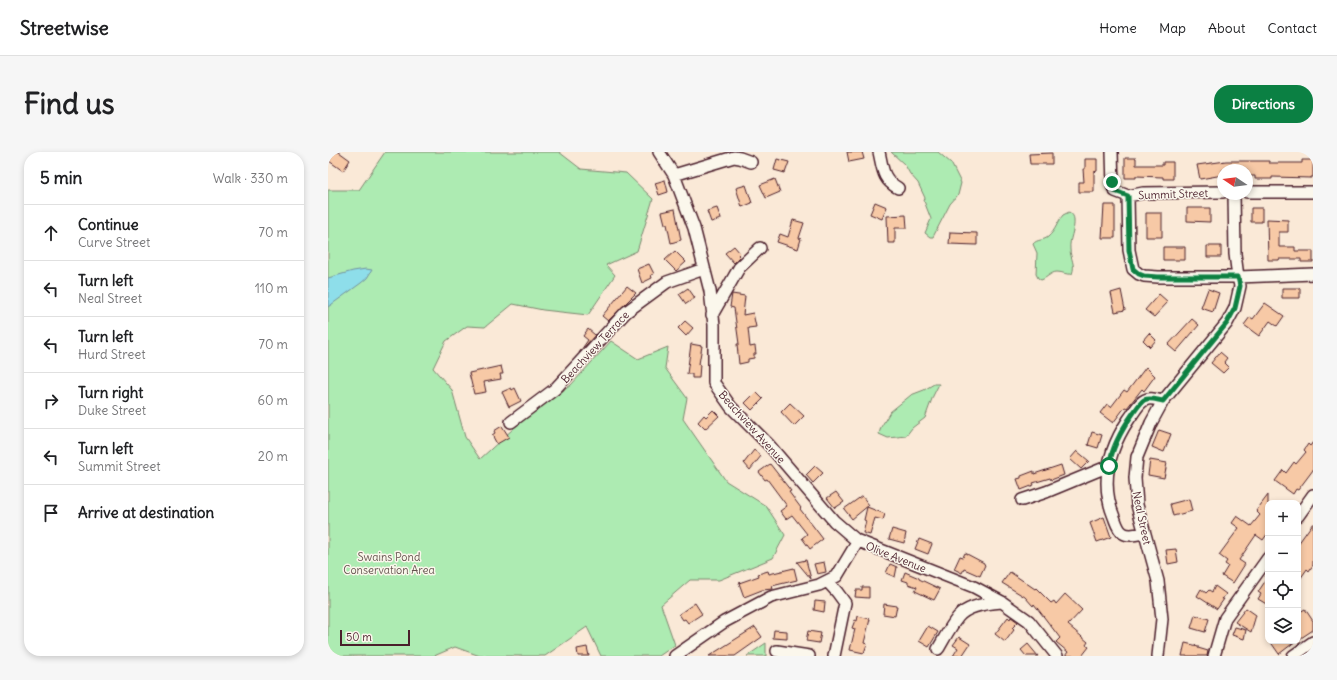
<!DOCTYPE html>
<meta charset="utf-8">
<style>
body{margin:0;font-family:Delius,sans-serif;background:#f6f6f6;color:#202124}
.controls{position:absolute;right:12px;bottom:12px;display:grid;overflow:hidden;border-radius:8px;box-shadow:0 2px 6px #0003}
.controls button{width:36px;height:36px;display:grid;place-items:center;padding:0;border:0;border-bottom:1px solid #e0e0e0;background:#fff;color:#202124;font:20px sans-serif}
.compass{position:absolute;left:889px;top:12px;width:36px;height:36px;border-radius:50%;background:#fff;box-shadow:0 2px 6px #0003;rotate:283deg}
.scale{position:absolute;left:12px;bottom:10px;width:70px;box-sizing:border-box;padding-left:4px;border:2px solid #4a1f2b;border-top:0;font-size:11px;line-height:14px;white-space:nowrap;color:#4a1f2b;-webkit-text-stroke:3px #fbf7ec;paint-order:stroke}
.stop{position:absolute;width:12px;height:12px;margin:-9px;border:3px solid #0b8043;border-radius:50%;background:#fff}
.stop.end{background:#0b8043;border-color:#fff;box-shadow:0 1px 4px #0008}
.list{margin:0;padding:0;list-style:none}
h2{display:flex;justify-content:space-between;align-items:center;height:52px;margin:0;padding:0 16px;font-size:17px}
h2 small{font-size:13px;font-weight:400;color:#757577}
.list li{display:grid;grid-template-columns:26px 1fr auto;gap:12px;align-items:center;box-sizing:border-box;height:56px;padding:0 16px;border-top:1px solid #e0e0e0}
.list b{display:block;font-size:15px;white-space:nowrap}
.list p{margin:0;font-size:13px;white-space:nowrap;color:#757577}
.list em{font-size:13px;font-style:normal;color:#757577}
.icon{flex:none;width:22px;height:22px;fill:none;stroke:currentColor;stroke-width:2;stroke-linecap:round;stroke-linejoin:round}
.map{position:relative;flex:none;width:985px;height:504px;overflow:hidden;border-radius:16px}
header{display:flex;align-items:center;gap:24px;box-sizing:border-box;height:56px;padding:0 20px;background:#fff;border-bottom:1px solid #e0e0e0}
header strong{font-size:19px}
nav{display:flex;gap:22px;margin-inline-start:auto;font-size:14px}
.intro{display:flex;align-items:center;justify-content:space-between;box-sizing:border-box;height:96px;padding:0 24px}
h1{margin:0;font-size:28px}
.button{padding:10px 18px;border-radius:16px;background:#0b8043;color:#fff;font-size:14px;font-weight:700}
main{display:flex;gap:24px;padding:0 24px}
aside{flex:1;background:#fff;border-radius:16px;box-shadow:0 2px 6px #0003}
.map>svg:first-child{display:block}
</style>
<header>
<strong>Streetwise</strong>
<nav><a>Home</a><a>Map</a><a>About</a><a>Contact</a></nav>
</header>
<div class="intro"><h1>Find us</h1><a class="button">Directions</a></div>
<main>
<aside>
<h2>5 min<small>Walk · 330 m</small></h2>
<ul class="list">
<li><svg class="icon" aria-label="ahead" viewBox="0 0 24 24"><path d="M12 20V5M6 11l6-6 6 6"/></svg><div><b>Continue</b><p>Curve Street</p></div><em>70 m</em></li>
<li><svg class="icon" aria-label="left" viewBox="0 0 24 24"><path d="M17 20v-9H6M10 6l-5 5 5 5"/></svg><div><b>Turn left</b><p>Neal Street</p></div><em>110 m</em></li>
<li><svg class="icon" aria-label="left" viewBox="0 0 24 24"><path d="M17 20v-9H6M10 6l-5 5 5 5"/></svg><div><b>Turn left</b><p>Hurd Street</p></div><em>70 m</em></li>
<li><svg class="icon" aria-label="right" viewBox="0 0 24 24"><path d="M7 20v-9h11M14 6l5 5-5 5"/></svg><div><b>Turn right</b><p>Duke Street</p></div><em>60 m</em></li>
<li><svg class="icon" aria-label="left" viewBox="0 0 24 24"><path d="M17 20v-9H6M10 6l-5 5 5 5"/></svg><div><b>Turn left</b><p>Summit Street</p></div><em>20 m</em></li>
<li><svg class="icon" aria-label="arrive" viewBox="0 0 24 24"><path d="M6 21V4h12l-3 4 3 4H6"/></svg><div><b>Arrive at destination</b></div></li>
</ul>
</aside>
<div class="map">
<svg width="985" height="504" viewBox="0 0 985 504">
<rect width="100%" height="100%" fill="#fae9d7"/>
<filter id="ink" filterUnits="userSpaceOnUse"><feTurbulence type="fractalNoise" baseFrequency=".025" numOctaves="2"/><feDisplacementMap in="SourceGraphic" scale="8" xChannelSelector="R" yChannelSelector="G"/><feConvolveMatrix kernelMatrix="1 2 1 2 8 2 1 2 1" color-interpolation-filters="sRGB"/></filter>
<g filter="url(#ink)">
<path fill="#adebb2" stroke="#7c856e" d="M57 0H231L253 17 298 21 325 47 309 99 278 113 287 123 260 163 215 158 185 152 157 175 139 174 118 189 105 216 124 238 137 285 152 307 196 267 243 233 283 189 310 207 340 195 337 216 359 246 355 267 398 329 438 354 457 383 445 406 391 428H362L333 453 347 493 331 504H273L259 475 217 504H152L127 495 106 504H0V38H31Z
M563 0H610L623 11 633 31 630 43 622 52 605 85H602L597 81 603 67 596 49 597 46 590 31 582 22 577 13Z
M741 60C744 62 746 64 746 68 747 78 741 87 742 97 742 106 748 112 744 122 738 123 735 120 729 120 723 120 719 126 713 128L710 126 708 122 709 101 705 92C709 87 715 89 720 85 728 78 729 70 735 63Z
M606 232H611L605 244 597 266 584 276 578 284 560 286 551 282 553 275 562 260 583 243 596 238Z
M438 491V504H419Z"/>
<path fill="#8edeea" stroke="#73929e" d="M38 117 44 118 39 126 33 131 0 155V126L25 119Z"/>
<path fill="#f7c9a6" stroke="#4a1f2b" d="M7 0H11L22 8 15 19 1 9Z
M519 0H534L536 7 521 10Z
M724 1V12H702L701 2Z
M797 6H808V13H835V10H845V27H835V25L808 24V26H797Z
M449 7 461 10 457 21 446 18Z
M757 7H769V19L766 20V40H751V30H756L755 17H757Z
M974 8H985V25H983V26L944 25V27H927V24H919V18H894L895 23 872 27 869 13 898 9H941V11H974Z
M447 27 452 40 438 46 432 33Z
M337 28 340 40 331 43 327 31Z
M418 33 424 51 414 55 408 36Z
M547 50 559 55 554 67 542 62Z
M776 53H787V86H774Z
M389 56 393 67 383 70 379 59Z
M859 56H882V70L859 69Z
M923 56H934V70H923Z
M347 57 353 88 343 91 339 72H337L334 60Z
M818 61H834V85H818Z
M578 63 579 76H567V91H560L559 64Z
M939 67 960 68V80H951V95H967V99H985V110H973V107H951V108H940Z
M465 68 476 71 471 86 473 87 470 97 449 90 452 82 460 85Z
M622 80 649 81V93L621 92Z
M406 94 412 101 410 103 412 105 406 111 397 101Z
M879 94H893V105H879Z
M835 95H857V108H835Z
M347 99 358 110 348 119 337 108Z
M321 112 326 122 323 123 324 126 314 131 309 117Z
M299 134 308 141 280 169 274 164Z
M360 136 367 146 358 152 351 142Z
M954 136H972V146H954Z
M880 137 891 141 885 160 873 156Z
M793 138 797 158 787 160 783 141Z
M404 142 417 144 415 163 425 161 428 175 420 176 422 195 427 194 428 202H426V206L420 207V210L411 212 409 192H411L406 156 402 155Z
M831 142 840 150 826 165 817 158Z
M937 151 956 164 949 174 942 169 931 184 916 173 922 165 925 167Z
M864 167 871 173 848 200 840 193Z
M357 169 365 176 358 184 350 176Z
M260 177 267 183 251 201 260 188 255 184Z
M821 181 828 188 822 195 815 188Z
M363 192 374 194 371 212H372L371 226H364V222H359Z
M892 200 899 206 896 210 901 215 895 221 883 211Z
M173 214 175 222H172L173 227 156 230 158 240 146 242 141 221Z
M818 215 827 224 816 239 814 237 799 256 797 255 785 271 772 261 779 252 783 255 796 238 799 240Z
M183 236 184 238 187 236 193 249 181 255 174 240Z
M428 240 435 247 424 258 417 251Z
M462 251 476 264 466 274 453 260Z
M385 258 391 264 377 277 370 270 376 263 378 265Z
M174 274 181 285 169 292 164 283 167 281 166 279Z
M831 278 843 282 836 300 824 295Z
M764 280 774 283 770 296 760 293Z
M985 290V318L970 338 968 337 965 342 947 329 955 318 958 321 966 310 968 312 978 300 976 298 980 292 982 294Z
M426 298 433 304 422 318 416 311Z
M749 299 761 309 753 317 742 307Z
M822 308 839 311 836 326 820 323Z
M442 312 463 339 461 340 473 356 472 357 495 387 482 397 474 386 479 382 464 363 458 367 452 359 459 354 439 327 437 328 431 320Z
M733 313 736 323 723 328 722 326 705 331 706 333 693 338 689 327 693 326V324L706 319V322Z
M487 314 495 321 485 331 478 323Z
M508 340 516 350 507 356 499 346Z
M940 343V381L935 388 928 383 911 408 917 412 905 431 894 424 900 414 897 412 899 409 891 403 911 376 904 371 909 364 923 374 932 363 928 359Z
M534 344 541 353 524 367 516 357Z
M861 347 864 359 845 364 842 352Z
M539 355 557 362 555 368 547 366 542 383 535 381 538 369 536 368Z
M776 365 783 385 769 390 762 371Z
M985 371V413L981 419 979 417 970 430V392Z
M564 377 578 381 576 391 561 387Z
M591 387 604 392 600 402 587 397Z
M848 397 850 410 840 412 838 398Z
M637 401 656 411V412L657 413 652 424 636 417 634 421 626 417 632 404 635 405Z
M478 408 483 427 469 410Z
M496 410 498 420 489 422 486 412Z
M562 412 569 415 567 425 558 421Z
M466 416 469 428 444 434 445 437 434 438 416 445 411 431 431 424 430 422 440 419 441 422Z
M577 420 591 426V427L612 437 606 448 587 439 589 435 580 432V430L574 428Z
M682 420 707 437 708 436 723 451 726 449 728 452 737 442 754 458 740 473 760 490 758 493 761 495 754 504H737L740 500 728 490 732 486 706 452 705 454 697 445 674 431Z
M940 425V453L930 447 933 442 930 440Z
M887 434 898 442 894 447H896L889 457 869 444 873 437 878 441 881 438 884 440Z
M534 435H541V446L527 445 528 438H534Z
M487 449 497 450 496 460 486 458Z
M367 451 374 462 360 471 357 467 355 468 351 462Z
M556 452 569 454 567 464 555 462Z
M918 456 928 463 923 480 907 470Z
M977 457 985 469V478L970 488V461Z
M867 463 881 467 877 480 863 476Z
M530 464 542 467 536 491 539 492 536 501 522 498 527 477 524 476 527 468 529 469Z
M680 465 682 467 683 465 690 470 684 476 686 478 677 490 667 482Z
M600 474 610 480 601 495 591 489Z
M427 475 434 485 407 504H381Z
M907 475 918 478 916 487 904 483Z
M446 478 459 479V487L445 486Z
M480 479 493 481 491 491 478 489Z
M631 485 642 492 634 504H625L630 496 625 493Z
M942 489H968L951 502Z
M857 491 870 494V496L880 499 879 504H854Z
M700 492 710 504H698L693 498Z
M259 495 261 504H250L249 497Z"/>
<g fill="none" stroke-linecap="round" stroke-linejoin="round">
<g stroke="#4a1f2b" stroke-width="14">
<path id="minor" d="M331 0 346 23 366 76 382 139 386 173V231L403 255 441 293 506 369 528 388 646 435 674 450 701 469 729 504
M551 0C555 17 554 27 570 36
M784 0 785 35 787 39 800 44 815 41 895 40
M346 23 406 5 412 6 423 10
M919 40H985
M800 44 801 98 805 117 811 122 816 124 830 125H910L985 122
M384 163 411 116 432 96
M183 270 227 237 298 160 339 130 376 117
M694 348 718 340 781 314
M970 364 985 343
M816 381C810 382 801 385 795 381 790 378 788 370 786 365 772 331 781 297 801 267 806 261 810 251 817 248 822 245 829 248 835 249
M499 429 509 440 517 451 506 504
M610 497C616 487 622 475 630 465 639 454 660 451 674 450
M449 499 481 504
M347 504 396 470 443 445 491 433 509 424 530 389
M830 504 834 467 830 429 809 353 807 326 809 305 823 271 835 249 899 171 907 156 912 134 910 125 907 102 906 42
M886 504 897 466 940 406
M965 504 985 490"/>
</g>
<use href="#minor" stroke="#fbf7ec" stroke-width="11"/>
</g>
</g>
<g fill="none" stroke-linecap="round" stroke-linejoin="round" filter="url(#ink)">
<path stroke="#0b8043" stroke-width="5" d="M781 314C784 294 794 277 806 260 809 256 812 251 816 248 822 245 829 248 835 249L899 171 907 156 910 143 912 134 910 125H830L816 124 811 122 805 117 801 98 800 44 787 39 784 30"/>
</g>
<g text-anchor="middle" stroke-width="3" stroke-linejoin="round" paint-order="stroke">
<g font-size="11" fill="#4a1f2b" stroke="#fbf7ec">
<text transform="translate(845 42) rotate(-2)" y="4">Summit Street</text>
<text transform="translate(267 195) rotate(-47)" y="4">Beachview Terrace</text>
<text transform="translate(424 275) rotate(48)" y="4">Beachview Avenue</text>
<text transform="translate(814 366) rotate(78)" y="4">Neal Street</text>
<text transform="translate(568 405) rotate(22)" y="4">Olive Avenue</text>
</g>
<g font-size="11" fill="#63524d" stroke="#fbf7ec">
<text x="61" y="409">Swains Pond<tspan x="61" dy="13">Conservation Area</tspan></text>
</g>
</g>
</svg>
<div class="controls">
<button>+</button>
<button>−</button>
<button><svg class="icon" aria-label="locate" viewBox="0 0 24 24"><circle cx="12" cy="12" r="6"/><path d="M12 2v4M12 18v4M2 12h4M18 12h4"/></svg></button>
<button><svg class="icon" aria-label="layers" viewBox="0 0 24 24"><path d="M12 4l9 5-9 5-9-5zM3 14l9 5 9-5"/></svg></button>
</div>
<svg class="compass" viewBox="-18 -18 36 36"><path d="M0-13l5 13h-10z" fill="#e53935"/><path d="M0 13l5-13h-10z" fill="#757577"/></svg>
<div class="scale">50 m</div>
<div class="stop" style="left:781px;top:314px"></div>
<div class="stop end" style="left:784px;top:30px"></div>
</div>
</main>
